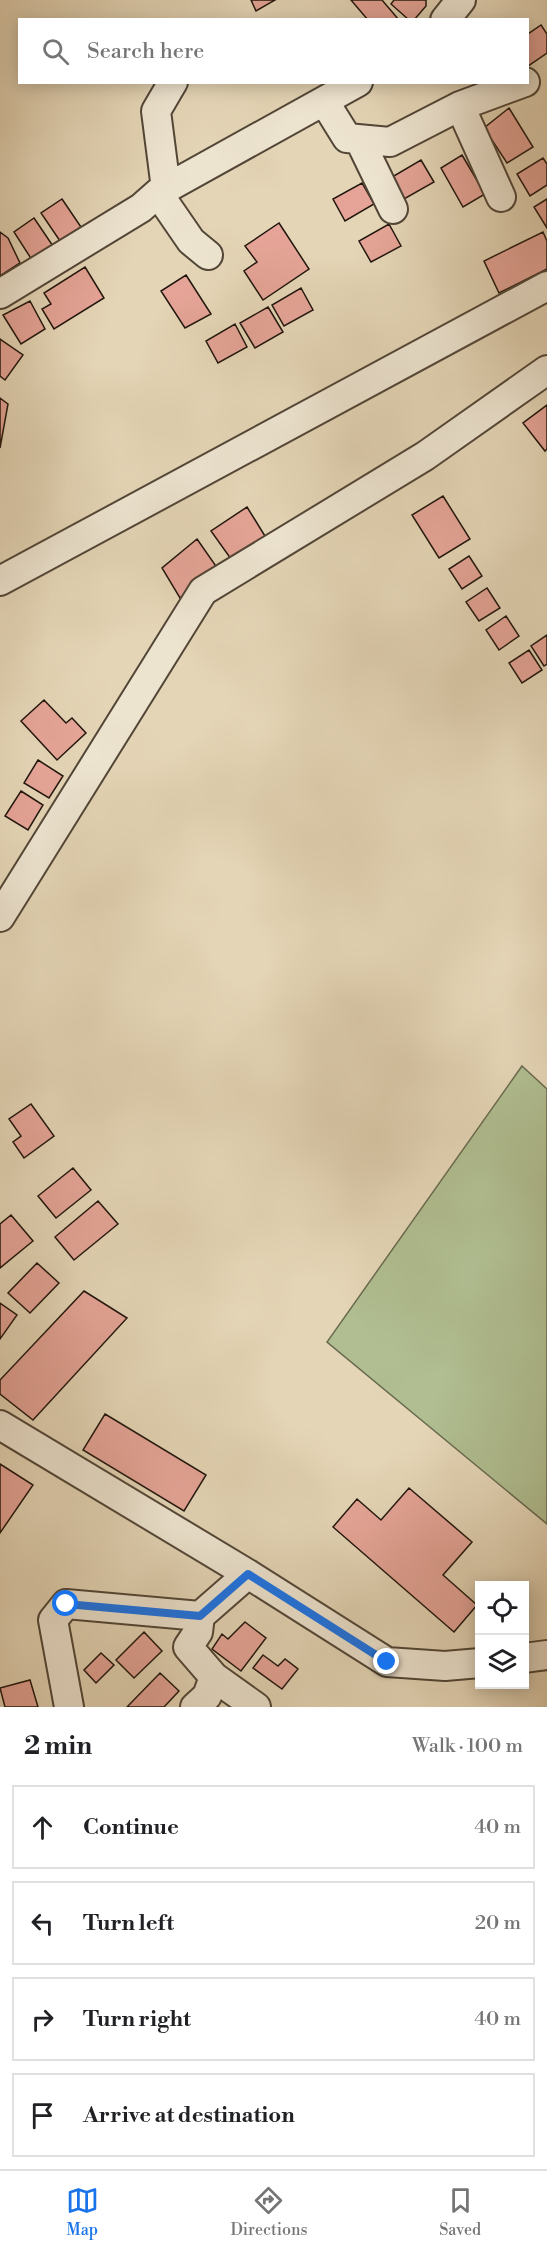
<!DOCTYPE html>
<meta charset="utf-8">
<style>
body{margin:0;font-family:"Libre Bodoni",serif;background:#f6f6f6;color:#202124}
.controls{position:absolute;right:18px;bottom:18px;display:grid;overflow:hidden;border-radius:0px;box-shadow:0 3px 15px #0003}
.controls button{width:54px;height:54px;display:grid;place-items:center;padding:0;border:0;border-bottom:2px solid #e0e0e0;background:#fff;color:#202124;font:30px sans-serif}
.stop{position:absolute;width:18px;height:18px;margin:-14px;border:4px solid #1a73e8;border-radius:50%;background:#fff}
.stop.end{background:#1a73e8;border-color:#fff;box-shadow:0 2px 6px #0008}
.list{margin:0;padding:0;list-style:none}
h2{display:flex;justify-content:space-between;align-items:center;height:78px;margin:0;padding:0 24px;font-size:26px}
h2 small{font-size:20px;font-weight:400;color:#757577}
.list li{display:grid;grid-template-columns:39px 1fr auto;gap:18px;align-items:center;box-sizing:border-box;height:84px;margin:0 12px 12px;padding:0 12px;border:2px solid #e0e0e0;border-radius:0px}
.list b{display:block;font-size:22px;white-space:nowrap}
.list em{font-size:20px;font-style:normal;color:#757577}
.icon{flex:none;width:33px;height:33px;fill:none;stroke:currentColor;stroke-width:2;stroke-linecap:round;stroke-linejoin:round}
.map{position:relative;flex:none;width:547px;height:1707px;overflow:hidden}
.search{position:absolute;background:#fff;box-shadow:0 3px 15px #0003;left:18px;right:18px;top:18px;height:66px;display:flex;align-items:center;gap:15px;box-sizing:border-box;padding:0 21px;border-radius:0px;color:#757577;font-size:22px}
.sheet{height:462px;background:#fff}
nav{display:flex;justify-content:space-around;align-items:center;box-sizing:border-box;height:84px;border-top:2px solid #e0e0e0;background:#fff;font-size:16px;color:#757577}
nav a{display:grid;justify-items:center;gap:3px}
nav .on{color:#1a73e8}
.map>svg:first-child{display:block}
</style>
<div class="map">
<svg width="547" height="1707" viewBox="0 0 547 1707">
<rect width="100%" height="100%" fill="#e4d5b6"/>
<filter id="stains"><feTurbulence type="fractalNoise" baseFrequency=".00333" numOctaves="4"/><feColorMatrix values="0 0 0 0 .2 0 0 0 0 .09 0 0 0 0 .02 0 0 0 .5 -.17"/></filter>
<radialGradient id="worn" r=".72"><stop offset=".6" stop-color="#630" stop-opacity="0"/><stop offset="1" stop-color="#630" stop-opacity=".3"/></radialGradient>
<path fill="#b0be91" stroke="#686a4f" stroke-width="1.5" d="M522 1066 547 1089V1524L327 1342Z"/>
<path fill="#e5a497" stroke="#21160d" stroke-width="1.5" d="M251 0H275L256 11Z
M351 0H382L399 20H368Z
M394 0H426V6L414 20H409L391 4Z
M541 25 547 34V53L528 66V34Z
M509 108 533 147 507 163 484 128Z
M462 155 485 194 463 207 441 168Z
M543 158 547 164V185L530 196 517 174Z
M421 160 434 182 404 199 392 177Z
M362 183 374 204 345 221 333 199Z
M62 199 81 227 60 241 41 213Z
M547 199V228L534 207Z
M34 218 53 246 32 260 14 232Z
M279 223 309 269 263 300 244 271 257 262 245 246Z
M389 224 401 246 371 262 359 241Z
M0 232 8 238 20 263 0 276Z
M543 232 547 241V269L499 293 484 261Z
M85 267 104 298 54 329 42 309 51 304 44 293Z
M186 275 211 314 185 328 161 291Z
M301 288 313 310 284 326 272 305Z
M30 301 45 329 21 344 3 315Z
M268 307 283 332 255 348 240 323Z
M235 324 247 347 218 363 206 341Z
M0 339 23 355 5 380 0 376Z
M0 398 8 404 0 448Z
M547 405V449L545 451 523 423Z
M443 496 470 539 439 558 412 515Z
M247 507 265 536 231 559 211 531Z
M197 539 218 569 180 598 162 568Z
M469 556 482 576 462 589 449 569Z
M487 588 500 608 479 621 466 602Z
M506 616 519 636 499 650 486 630Z
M547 635V664L544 666 531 646Z
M529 650 542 670 522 683 509 663Z
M44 700 66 723 72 718 86 733 57 760 21 721Z
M38 760 63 776 49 798 24 783Z
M21 791 43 805 28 830 5 816Z
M31 1104 54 1136 24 1158 13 1142 21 1136 9 1119Z
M73 1168 91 1190 56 1218 38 1196Z
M98 1201 118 1224 74 1260 55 1237Z
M11 1215 33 1241 0 1268V1224Z
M37 1263 59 1283 30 1313 8 1293Z
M84 1291 127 1318 33 1420 0 1394V1380Z
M0 1303 17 1315 0 1339Z
M105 1414 206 1475 184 1511 83 1450Z
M0 1464 33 1485 0 1533Z
M409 1488 472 1542 443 1575 477 1605 454 1632 333 1527 357 1499 381 1520Z
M245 1622 266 1638 241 1671 212 1649 222 1634 228 1639Z
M144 1632 162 1651 134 1678 116 1660Z
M101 1653 114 1665 96 1683 84 1670Z
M263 1655 278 1666 285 1659 298 1669 282 1689 253 1668Z
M160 1673 179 1691 164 1707H127Z
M30 1680 38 1707H5L0 1688Z"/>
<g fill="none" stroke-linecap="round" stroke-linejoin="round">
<g stroke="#524637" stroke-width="32">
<path id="minor" d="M445 20 461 0
M324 101 347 138 390 142 460 106 525 82
M460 106 501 197
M359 139 393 209
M166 189 156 111 173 82
M158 193 191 241 208 255
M0 294 141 208 158 193 358 82
M0 581 547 286
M0 917 203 591 425 456 547 370
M0 1425 248 1574 387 1662 445 1666 480 1663
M524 1658 547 1655
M214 1677 256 1707
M69 1707 53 1620 66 1604 200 1616
M195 1707 207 1696 214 1677 188 1647 198 1632 200 1616 248 1574"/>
</g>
<use href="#minor" stroke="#ede4d0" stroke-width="28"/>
</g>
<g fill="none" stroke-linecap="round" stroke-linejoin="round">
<path stroke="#1a73e8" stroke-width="8" d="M66 1604 200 1616 248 1574 387 1662"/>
</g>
<rect width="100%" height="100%" filter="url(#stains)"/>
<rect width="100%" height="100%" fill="url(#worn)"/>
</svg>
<div class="controls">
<button><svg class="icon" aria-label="locate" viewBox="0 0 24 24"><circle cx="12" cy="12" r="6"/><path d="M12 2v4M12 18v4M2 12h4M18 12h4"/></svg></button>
<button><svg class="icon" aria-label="layers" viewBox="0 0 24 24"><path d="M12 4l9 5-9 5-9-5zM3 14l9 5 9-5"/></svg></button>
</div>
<div class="stop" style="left:66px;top:1604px"></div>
<div class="stop end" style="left:387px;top:1662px"></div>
<div class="search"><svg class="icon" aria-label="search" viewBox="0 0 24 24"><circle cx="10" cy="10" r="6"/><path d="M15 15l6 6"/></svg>Search here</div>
</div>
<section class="sheet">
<h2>2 min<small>Walk · 100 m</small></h2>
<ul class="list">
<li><svg class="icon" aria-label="ahead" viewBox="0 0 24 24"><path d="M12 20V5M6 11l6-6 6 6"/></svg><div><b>Continue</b></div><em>40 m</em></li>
<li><svg class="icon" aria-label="left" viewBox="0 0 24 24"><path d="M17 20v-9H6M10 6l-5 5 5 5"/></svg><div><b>Turn left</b></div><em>20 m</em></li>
<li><svg class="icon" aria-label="right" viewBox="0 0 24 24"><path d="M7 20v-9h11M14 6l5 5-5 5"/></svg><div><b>Turn right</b></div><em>40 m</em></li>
<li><svg class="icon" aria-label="arrive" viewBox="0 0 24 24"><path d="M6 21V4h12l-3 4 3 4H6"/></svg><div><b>Arrive at destination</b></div></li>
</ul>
</section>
<nav>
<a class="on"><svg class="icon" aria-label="map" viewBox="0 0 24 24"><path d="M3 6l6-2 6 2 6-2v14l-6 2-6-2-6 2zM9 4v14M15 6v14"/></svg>Map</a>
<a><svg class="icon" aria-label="directions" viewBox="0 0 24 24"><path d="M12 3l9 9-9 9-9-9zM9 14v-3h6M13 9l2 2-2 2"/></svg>Directions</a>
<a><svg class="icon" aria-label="saved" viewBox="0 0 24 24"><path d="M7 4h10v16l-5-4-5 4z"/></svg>Saved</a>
</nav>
